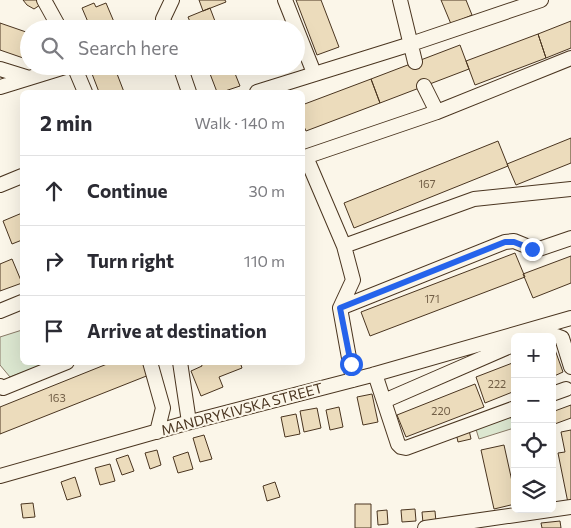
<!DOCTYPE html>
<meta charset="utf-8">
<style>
body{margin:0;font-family:Commissioner,sans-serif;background:#f7f7f7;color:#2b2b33}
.controls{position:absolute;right:15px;bottom:15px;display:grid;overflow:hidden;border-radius:8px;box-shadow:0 5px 20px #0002}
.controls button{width:45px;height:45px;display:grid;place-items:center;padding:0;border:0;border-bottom:1px solid #e1e1e2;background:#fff;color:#2b2b33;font:25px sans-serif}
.stop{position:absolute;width:15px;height:15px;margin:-11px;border:4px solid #2563eb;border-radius:50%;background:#fff}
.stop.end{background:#2563eb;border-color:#fff;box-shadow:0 1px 5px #0008}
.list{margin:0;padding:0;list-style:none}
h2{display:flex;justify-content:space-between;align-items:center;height:65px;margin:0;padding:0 20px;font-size:21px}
h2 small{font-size:16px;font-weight:400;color:#7c7c81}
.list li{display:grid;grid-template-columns:32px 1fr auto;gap:15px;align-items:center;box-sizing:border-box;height:70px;padding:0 20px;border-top:1px solid #e1e1e2}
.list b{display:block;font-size:19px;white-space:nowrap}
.list em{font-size:16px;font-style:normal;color:#7c7c81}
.icon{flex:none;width:28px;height:28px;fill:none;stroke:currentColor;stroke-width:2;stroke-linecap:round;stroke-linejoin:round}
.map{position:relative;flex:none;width:571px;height:528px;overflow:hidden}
.search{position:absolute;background:#fff;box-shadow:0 5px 20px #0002;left:20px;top:20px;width:285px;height:55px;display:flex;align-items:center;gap:12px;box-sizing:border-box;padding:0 18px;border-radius:28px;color:#7c7c81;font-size:19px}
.panel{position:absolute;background:#fff;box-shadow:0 5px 20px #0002;left:20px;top:90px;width:285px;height:275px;border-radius:8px}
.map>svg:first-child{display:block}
</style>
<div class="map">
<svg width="571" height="528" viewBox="0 0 571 528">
<rect width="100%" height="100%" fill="#fbf6e9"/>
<path fill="#dce7d0" stroke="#887966" d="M22 330V362L47 363 10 377 0 365V337Z
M510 415 514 428 479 439 475 426Z"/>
<path fill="#ecdcbc" stroke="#4a3520" d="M23 0H37L40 5 34 9 27 5Z
M199 0H225L226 2 203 11Z
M296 0H321L339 47 317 55Z
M441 0H466L472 15 451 24Z
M94 3 96 7 106 3 117 29H91L82 8Z
M210 8 218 29H193L188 17Z
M571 21V48L546 58 538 34Z
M0 23 29 33V60L0 50Z
M538 34 546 58 475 85 466 61Z
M460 45 469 69 380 103 371 79Z
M89 66H114L124 92H99Z
M207 66H232L240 86 222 92H217Z
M371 79 380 103 306 131 302 122V105Z
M571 138V163L516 185 507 164Z
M498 141 508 166 354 228 344 203Z
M22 213V240L12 244 3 221Z
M515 253 525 277 370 336 361 312Z
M571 256V283L533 298 523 274Z
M12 259 22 283 0 291V264Z
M552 347H554L563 372 552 377Z
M112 362H144L149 375 0 434V407Z
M201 362H240L242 368 219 377 223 387 201 396 191 371 202 366Z
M515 362V391L485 403 476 377Z
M475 384 484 407 406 437 397 415Z
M372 394 378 422 363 425 357 397Z
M571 405V418L552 425V412Z
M339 407 343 427 330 430 326 410Z
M317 408 321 428 304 432 300 411Z
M296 414 300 434 285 437 281 417Z
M469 430 471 439 458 442 456 433Z
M571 430V502L568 503 558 453 565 452 561 432Z
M204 435 212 459 200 462 193 438Z
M504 445 515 495V504L494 509 481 450Z
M157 450 161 465 150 469 145 453Z
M188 452 193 469 178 473 173 457Z
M128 455 134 471 122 475 116 459Z
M110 464 115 481 100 485 95 468Z
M75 477 81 496 67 500 61 482Z
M275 482 280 497 267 501 263 486Z
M33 503 35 517 23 518 21 504Z
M355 504H371V528H355Z
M415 509 416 521 402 522 401 510Z
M387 510 388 524 378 525 377 511Z
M435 511 436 522 423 523 422 512Z
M560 521 561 528H542L541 523Z"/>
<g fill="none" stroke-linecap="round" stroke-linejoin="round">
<g stroke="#4a3520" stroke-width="16">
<path id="minor" d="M44 0 60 29
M285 0 314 73
M400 0 415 62
M167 29 163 19 172 0
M74 66 85 92
M180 66 189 92
M0 69 29 78
M424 86 437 112
M0 87 68 66
M257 92 411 44 541 0
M306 157 344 246 474 199 571 189
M302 158 437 112 571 58
M0 185 22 176
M344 246 353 280 340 308 353 380
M340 308 505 242 514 241 536 250 571 238
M0 311 22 302
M540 337 551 334 562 338 571 367
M150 362 163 408 157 432
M180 362 189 422
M375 374 398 444 401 447 406 448 515 408
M0 386 3 388 67 362
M552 394 566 389
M384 401 515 344
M0 476 183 424 372 375 571 318
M425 528 571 507"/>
</g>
<use href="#minor" stroke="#fbf6e9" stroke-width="14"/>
</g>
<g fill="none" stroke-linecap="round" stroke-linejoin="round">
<path stroke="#2563eb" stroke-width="6" d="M351 364 340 308 505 242H514L532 249"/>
</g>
<g text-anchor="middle" stroke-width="4" stroke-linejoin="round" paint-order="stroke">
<g font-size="11" fill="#725f47">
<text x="427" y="188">167</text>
<text x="432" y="303">171</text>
<text x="497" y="388">222</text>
<text x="57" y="402">163</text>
<text x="441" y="415">220</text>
</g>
<g font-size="14" fill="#4a3520" stroke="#fbf6e9">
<text transform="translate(242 409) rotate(-15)" y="5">MANDRYKIVSKA STREET</text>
</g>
</g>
</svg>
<div class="controls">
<button>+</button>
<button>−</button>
<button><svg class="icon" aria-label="locate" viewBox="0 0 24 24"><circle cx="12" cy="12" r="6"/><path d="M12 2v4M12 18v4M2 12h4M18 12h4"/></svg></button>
<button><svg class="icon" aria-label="layers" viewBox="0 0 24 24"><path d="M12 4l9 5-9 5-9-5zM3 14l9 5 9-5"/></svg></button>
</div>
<div class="stop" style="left:351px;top:364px"></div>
<div class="stop end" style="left:532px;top:249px"></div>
<div class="search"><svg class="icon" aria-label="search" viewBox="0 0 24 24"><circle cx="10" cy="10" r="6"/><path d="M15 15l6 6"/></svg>Search here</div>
<section class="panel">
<h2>2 min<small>Walk · 140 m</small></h2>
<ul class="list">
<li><svg class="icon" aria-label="ahead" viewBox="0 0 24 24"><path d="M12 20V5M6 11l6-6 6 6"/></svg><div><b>Continue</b></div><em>30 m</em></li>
<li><svg class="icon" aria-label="right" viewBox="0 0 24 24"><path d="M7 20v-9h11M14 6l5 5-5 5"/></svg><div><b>Turn right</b></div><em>110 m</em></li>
<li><svg class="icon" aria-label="arrive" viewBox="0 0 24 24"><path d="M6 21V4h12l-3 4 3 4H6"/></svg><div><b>Arrive at destination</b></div></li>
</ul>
</section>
</div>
